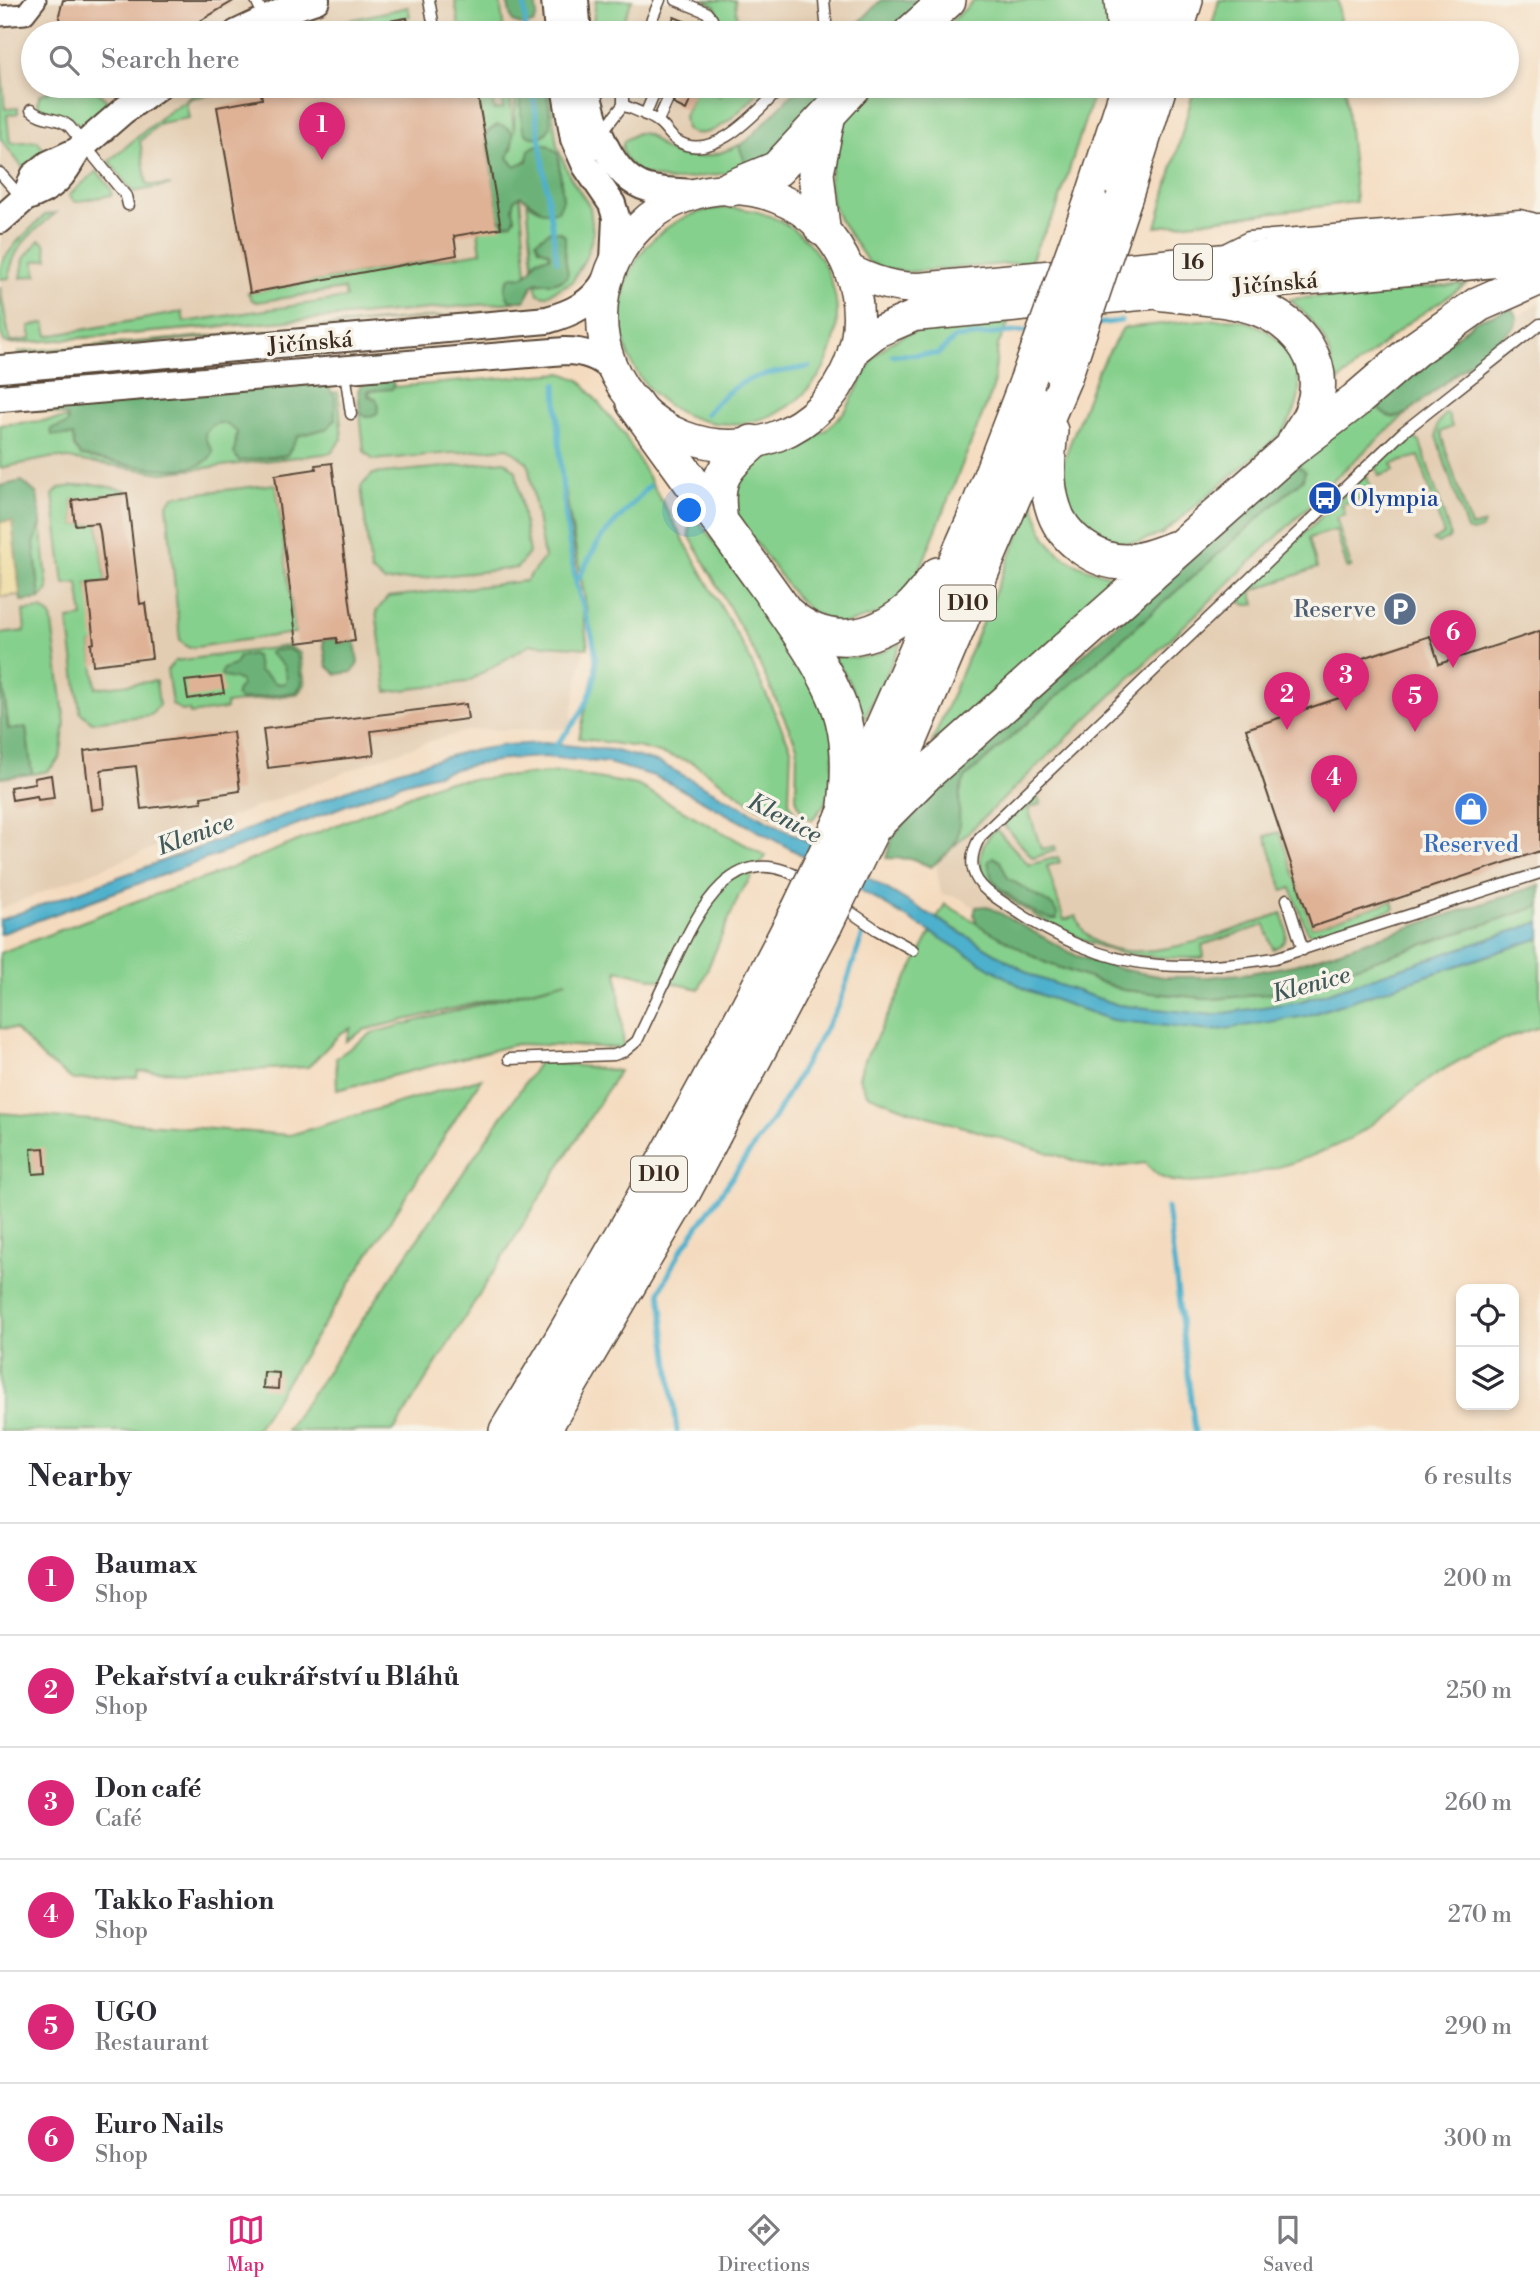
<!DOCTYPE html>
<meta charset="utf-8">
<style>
body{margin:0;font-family:"Libre Bodoni",serif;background:#f2f2f3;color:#2b2b33}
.controls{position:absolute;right:21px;bottom:21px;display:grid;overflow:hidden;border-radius:14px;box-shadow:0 4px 10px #0003}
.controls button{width:63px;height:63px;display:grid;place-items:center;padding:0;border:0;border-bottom:2px solid #e1e1e2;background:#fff;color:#2b2b33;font:35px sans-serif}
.you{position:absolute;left:690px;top:511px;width:24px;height:24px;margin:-18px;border:5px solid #fff;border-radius:50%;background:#1a73e8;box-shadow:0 0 0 10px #1a73e833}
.badge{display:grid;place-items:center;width:46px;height:46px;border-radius:50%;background:#db2777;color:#fff;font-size:23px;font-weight:700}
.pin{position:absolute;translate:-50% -58px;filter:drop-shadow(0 2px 4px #0008)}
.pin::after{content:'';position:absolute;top:37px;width:24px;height:21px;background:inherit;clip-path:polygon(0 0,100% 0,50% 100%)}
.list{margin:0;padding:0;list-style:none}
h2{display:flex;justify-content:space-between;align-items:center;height:91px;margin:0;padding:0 28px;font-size:30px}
h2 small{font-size:23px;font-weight:400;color:#7c7c81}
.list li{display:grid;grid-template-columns:46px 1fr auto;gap:21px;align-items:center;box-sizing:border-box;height:112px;padding:0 28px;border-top:2px solid #e1e1e2}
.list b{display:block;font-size:26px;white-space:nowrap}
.list p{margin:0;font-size:23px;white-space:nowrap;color:#7c7c81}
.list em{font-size:23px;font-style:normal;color:#7c7c81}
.icon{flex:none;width:38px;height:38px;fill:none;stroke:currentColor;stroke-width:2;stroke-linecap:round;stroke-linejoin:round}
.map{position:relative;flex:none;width:1540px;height:1431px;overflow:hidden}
.search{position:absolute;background:#fff;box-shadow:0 4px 10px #0003;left:21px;right:21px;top:21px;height:77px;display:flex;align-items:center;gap:18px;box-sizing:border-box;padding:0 24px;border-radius:38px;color:#7c7c81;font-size:26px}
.sheet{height:763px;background:#fff}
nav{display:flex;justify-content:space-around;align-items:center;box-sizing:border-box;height:98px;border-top:2px solid #e1e1e2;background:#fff;font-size:19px;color:#7c7c81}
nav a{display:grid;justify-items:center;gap:4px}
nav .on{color:#db2777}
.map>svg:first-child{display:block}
</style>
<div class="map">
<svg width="1540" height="1431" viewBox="0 0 1540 1431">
<rect width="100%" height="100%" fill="#f7f3e8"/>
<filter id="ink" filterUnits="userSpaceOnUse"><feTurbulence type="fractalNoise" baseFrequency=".0143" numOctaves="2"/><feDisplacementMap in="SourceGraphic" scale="14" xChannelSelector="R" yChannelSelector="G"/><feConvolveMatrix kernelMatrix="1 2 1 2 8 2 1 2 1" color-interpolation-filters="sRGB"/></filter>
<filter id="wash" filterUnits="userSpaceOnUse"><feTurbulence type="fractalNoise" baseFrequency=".00686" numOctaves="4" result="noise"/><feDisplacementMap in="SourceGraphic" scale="28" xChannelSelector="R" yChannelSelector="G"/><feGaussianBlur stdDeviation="1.57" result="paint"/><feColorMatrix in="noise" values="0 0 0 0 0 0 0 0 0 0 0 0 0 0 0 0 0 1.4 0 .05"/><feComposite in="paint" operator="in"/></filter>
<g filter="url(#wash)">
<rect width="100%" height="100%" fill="#f4dbbf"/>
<path fill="#e3cdb2" d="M32 0H912L878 33H33V86H825L753 157 672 184 607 229 587 276 547 305 0 346V15Z
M1540 301V898L1275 980 1162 987 1017 937 960 898 941 894 931 832 1350 441Z
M554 385 557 455 584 649 569 729 471 730 427 742 370 762 0 909V437L339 401Z"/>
<path fill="#86d08d" stroke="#607d56" stroke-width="2" d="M455 0H500L504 33H460Z
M596 0H632L618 33H589L588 25 593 24Z
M704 0H735L738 28 724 29 715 6Z
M975 0H1105L1109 33H938Z
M1219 0H1338L1341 33H1210Z
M408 7 410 16 407 18 308 33 345 21Z
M0 51 5 109 18 108V113L7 115 10 143 38 141 42 148 50 152 43 162 37 156 23 168 0 138Z
M206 86H258L191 98 186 103 189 118 160 123 140 141 147 185H171L133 192 109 161 164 115Z
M476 86H491L494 110 503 109 501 86H509L514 132 516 90C525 103 516 115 528 134L542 136 551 126 546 86H549L557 146 570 177 590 207 593 235 586 257 572 282 545 296 538 294 535 284 562 281 567 268 565 257V236L560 232 539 248 549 252 550 257 540 258 533 264 527 200 531 205 544 212 563 200 558 154 529 156 523 165 515 166 508 158 513 146 485 139Z
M725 86H764C748 102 711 148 686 129L684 116 696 87 721 96Z
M881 86H1096L1056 211 1037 246 1031 262 907 272 884 269 868 262 839 219 832 203 829 181 837 138 848 117Z
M1195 86H1345L1356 202 1156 227Z
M73 87 98 92 111 105 84 126H80C75 122 70 117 64 115 52 111 43 116 37 103L40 95 53 89Z
M637 133C652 133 653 141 664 149 686 164 717 156 739 145L748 170 671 181 639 173 625 159 622 149 624 141Z
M97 171 111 189 112 195 75 202 69 195Z
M520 197 527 273 523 277 518 276 505 288 508 298 514 302 9 344 4 341 0 331V287L10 342 31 339 29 326 45 323 48 336 182 312 184 322 346 298 344 289 257 302 252 300 248 293 481 252 478 232 499 218 502 221 515 218 513 209 515 198Z
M621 316a108 108 0 1 1 216 0a108 108 0 1 1-216 0Z
M56 213C33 232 12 246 9 278L0 279V269L3 260 18 241 45 215Z
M39 240 45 243 48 259 34 261 37 275 21 278 24 259Z
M1467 284 1408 323 1334 385C1332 342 1320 329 1290 299Z
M500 311 18 355V352Z
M1201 320C1214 320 1228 318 1240 320 1283 329 1314 374 1292 416 1289 423 1284 429 1280 435L1162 534 1139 542 1115 543 1095 538 1067 510 1062 465 1097 372 1123 328Z
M1009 322 998 345 993 388 915 582 892 610 839 626 808 609 794 595 737 517 734 484 756 461 801 444 826 430 846 410 874 357 889 343 904 335 924 330Z
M562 373 580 380 624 434 747 653 791 748 789 801 799 821 783 819 754 805 692 762 637 747 579 738 594 673V650L565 489 588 648 531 644 467 682 387 692 376 612 388 597 526 581 544 558 528 463 508 448 373 460 364 451 360 412 374 398 367 392 393 387Z
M1383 391 1379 409C1390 420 1394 419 1407 413L1315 496 1310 505 954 846C964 824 952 798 966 777L1303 479 1305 471 1302 468 1294 467Z
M338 392 342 439 331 453 163 473 55 457 0 468V425Z
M1445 414H1448L1452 427 1440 432 1471 527 1484 524 1482 529 1472 532 1467 530 1436 436 1437 425Z
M1410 436 1420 442 1450 534 1449 539 1438 543 1433 540 1444 535 1419 456 1392 464 1394 471 1379 476 1376 465 1402 440Z
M505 461 516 471 529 553 517 568 385 582 371 571 361 486 373 474Z
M1366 474 1373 495 1342 504 1345 514 1336 517 1351 567 1347 568 1336 530 1309 538 1317 568 1251 591 1255 604C1248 606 1240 605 1239 597L1241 594Z
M93 484 127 490V493L72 500 75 525 98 523 106 582 87 584 99 643 91 644 96 688 156 681 159 705 151 715 92 722 80 712 68 619 83 617 78 583 64 584 53 495 59 488Z
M276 484 295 633 189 648 180 641 167 504 174 496Z
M1033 501C1037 513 1040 528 1046 538 1063 565 1096 572 1124 579L931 745Z
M698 520 809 671 835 735 831 789 825 804 812 820 803 815 796 799 797 746 753 650 689 535 690 524Z
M41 523 48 590 40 599 34 544Z
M42 609 51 616 65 723 60 758 48 771 32 774 26 728 9 730 0 663V634L25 631 23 611Z
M900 642 901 644 862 723C858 698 849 677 833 658L836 655C862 661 878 657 900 642Z
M288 646 300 653 305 685 297 694 226 704V709L190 714 189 710 182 711 172 704 167 670 175 661Z
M561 772 637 785 766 856 739 895 699 989 617 970 624 1048 517 1044 337 1090 336 1058 372 1033 567 981 364 1030 346 1041 351 1028 341 1033 308 1067 212 1072 138 1071 137 1077 73 1080 44 1059 15 1029 0 1028V953L139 900 211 876 442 782Z
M1033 797 1038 798 1041 804 1028 808 1041 849 1055 846 1056 850 1033 858 1002 823 1026 799Z
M996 829 1029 865 1058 857 1060 862 1047 866 1064 920 1076 916C1100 989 1235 928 1282 913 1287 928 1291 943 1273 949L1265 925 1202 945 1204 956 1202 958C1175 958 1148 958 1121 953 1089 946 997 902 983 872 976 856 984 840 996 829Z
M1280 832 1312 927 1392 901 1394 909 1318 935 1308 933 1291 888 1283 891 1266 836Z
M945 904 1044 962 1122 990 1214 999 1266 994 1300 985 1540 906V922L1302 1001 1213 1015 1118 1005 1035 977 937 918Z
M931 932 1027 990 1112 1020 1306 1016 1540 938V1027C1504 1038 1470 1053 1438 1073 1409 1091 1385 1117 1356 1135 1320 1158 1201 1197 1161 1177 1155 1174 1150 1167 1145 1163L1102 1169 908 1110 867 1094 859 1078 863 1063Z
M540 1061 619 1071 394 1431H286Z
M482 1078 255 1431H0V1113L290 1135Z"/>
<path fill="#6cb278" stroke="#546e4b" stroke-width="2" d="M507 0H535L537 16 533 24 521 25 512 22Z
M881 0H931L893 33H849Z
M516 86H546L551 126C548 131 545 136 538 137 514 141 524 104 520 96 519 92 516 89 516 86Z
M800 86H833L782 153 748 170 739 146 748 140Z
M497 125C521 129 512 142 508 158L515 166 527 161 529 150C541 141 549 143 558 154L563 200 558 211 544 212 521 196 515 199 513 209 515 218 512 223 506 224 499 218 485 139 487 132Z
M550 231 560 232 565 236V257L568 273 566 278 553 283 537 282 532 286 525 301H510C504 293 503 283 512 276L523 277 531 270 537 259 550 257 549 252 539 248 536 241Z
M1512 308 1517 318 1515 326 1407 413C1394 419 1390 420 1379 409L1378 400 1475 321Z
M391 378 394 385 392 389 368 391V396L376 399 379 406 377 414 366 417 360 412 358 390 365 379Z
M326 383 335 397V420L328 428 298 436 287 455 239 461 234 453 237 432C225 421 215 419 205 433L206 440 213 451C204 486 107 460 81 456L74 447 73 436 52 435 51 429 66 425 68 422 67 416 38 410 39 408Z
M1299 466 1305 471 1303 479 966 777C954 796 963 817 957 838 954 850 940 859 931 867L913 859 886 858 892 838 929 792 1294 467Z
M22 481 37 494 41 523 34 544 40 599 21 601 12 521 0 522V486Z
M337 638 338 643 355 641 358 663 353 672 336 674 327 666 323 640Z
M288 649 297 654 302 684 296 692 240 700 236 696V692L241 686V681C235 677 227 680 221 675L223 669 234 665 239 657 252 654 256 657 259 672C271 674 271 687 285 683L287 679 284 666 269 653 272 651Z
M0 663 8 729 26 727 32 774 0 778Z
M993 857 1000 861 1008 878 1053 906 1057 913V919C1044 922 998 891 992 878 990 873 989 867 988 861Z
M1540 885V906L1300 985 1266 994 1214 999 1123 990 1044 962 977 924 974 915 976 907 987 906 1077 956 1121 969 1163 977H1209L1250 973 1294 965Z"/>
<path fill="#eeda9e" stroke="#94825e" stroke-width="2" d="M12 521 20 595 0 597V522Z"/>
<path fill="#4db0cc" stroke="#446d75" stroke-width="2" d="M544 743 612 750 660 763 808 842 1035 977 1118 1005 1213 1015 1302 1001 1540 922V938L1306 1016 1212 1031 1112 1020 1027 990 804 856 677 787 654 776 608 763 544 757 507 759 467 766 403 783 239 847 0 934V920L234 835 399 770 464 752 506 745Z"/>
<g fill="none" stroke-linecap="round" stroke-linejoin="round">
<path stroke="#4db0cc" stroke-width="5" d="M524 0 526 33
M532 86 557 261
M1097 324 1121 321
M892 355 938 354 955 338 1031 330
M706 414C739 374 761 375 809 367
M576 583 600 539 649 486
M552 749C571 728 587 710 594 681 602 649 583 613 576 582 563 517 559 450 556 384
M1167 1207 1195 1431
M677 1431 660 1291 680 1252 775 1116 839 1005 863 934"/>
</g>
<g id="blocks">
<path fill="#dfb296" d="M63 0H235L180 33H65L59 15Z
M674 17 704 29V33H667Z
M407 18 410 33H360L359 26Z
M260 86H476L501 228 454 236 457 255 250 293 217 107 262 99Z
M630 86H697L686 110 674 104 673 97 669 94 663 95 660 98 656 89H651L646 93Z
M332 463 355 641 337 643V638L297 643 275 475 316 469 315 465Z
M127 493 140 604 145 603 152 658 93 665 91 644 94 643 87 584 106 582 100 532 98 523 75 525 72 500Z
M1540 631V851L1312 927 1246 729 1363 690 1354 661 1430 636 1439 664Z
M221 677 224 693 188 699 185 681Z
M466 704 468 719 371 731 374 755 268 768 263 729Z
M233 732 240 791 201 797 202 802 141 809 136 766 101 770 104 808 91 810 84 751Z
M51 775 54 798 38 800 37 796 12 800 10 787 35 783 34 778Z
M44 1148 46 1173 33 1174 31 1149Z
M264 1372 279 1373 278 1389 263 1388Z"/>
</g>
</g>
<g filter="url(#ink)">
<use href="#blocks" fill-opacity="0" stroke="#574536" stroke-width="2"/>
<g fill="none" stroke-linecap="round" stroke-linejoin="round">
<g stroke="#574536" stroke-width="13">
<path id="lane" d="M256 0 265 19
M429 0 435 33
M676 0 706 12 712 19 711 31
M824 0 827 33
M646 33 660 0
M623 105C634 110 647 114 657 121 664 125 669 135 676 140 713 166 760 108 783 86
M31 110C43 121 57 116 69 126L126 196 128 205
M645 115 653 96
M658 121 667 101
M603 131 623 105V86
M0 173 23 199
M1226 248 1248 237 1520 215 1533 218
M1540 324 1403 432 980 837C972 851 968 866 978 881 985 892 997 898 1007 905 1052 936 1102 961 1159 965 1198 968 1237 964 1275 958L1540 873
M345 372 351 414
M1287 899 1303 950
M839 904 877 930 913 950
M509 1059 614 1055 625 1051 637 1041C648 1017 660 993 671 969 697 913 733 833 807 882"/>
</g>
<g stroke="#574536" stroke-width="23">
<path id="street" d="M0 16 25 14 36 0"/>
</g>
<g stroke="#574536" stroke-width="30">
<path id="secondary" d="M555 0 558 33
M575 0 578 33
M237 33 286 10 316 0
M565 86 574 139 586 166 612 204 616 217 614 261
M586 86C592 120 610 178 648 188 664 192 681 192 697 193
M25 198C56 187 61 178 77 151
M0 220 25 198 34 176 49 164 77 151 123 111 158 86
M0 369 547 320C572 313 592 304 606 280
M0 398 565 351C584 351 599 356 612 369"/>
</g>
<g stroke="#574536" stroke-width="33">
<path id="primary" d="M602 317a128 128 0 1 1 256 0a128 128 0 1 1-256 0Z
M849 269C872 282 894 288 920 288L1540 229
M853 351 877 332 914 316 1540 258"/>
</g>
<g stroke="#574536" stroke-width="38">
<path id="highway" d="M1122 0 1125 33
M911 33 948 0
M1144 33 1153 0
M1175 33 1185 0
M731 188 777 169 854 86
M1124 198 1159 86
M1091 204 1129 86
M822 228 816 173 828 114
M1163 293C1193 297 1229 297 1258 308 1299 324 1329 363 1313 409 1310 420 1301 431 1295 442
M634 403C673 456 711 510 750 563 780 605 830 669 843 719 851 750 849 783 845 814
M1050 431C1047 455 1045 483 1053 507 1061 537 1095 563 1127 562 1143 561 1159 555 1174 549
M720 522C714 479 721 471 752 443
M787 614C826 649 872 642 910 609 921 599 929 586 938 575
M853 795 973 523 1027 382
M879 812 1064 377
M872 828 927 773 1289 451 1356 400 1414 350 1479 304 1540 277
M507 1431C611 1261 708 1088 799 910
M542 1431 684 1190 825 924"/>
</g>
<use href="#lane" stroke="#fff" stroke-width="10"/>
<use href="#street" stroke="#fff" stroke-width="19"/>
<use href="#secondary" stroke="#fff" stroke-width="26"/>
<use href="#primary" stroke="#fff" stroke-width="30"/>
<use href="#highway" stroke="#fff" stroke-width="35"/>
<g stroke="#574536" stroke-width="38" stroke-linecap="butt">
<path id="highway-bridge" d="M1064 377 1124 198
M1027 382 1091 204
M799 910 845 814
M825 924 872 828"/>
</g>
<use href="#highway-bridge" stroke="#fff" stroke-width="35"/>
</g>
</g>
<defs>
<g id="bus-disc" transform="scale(1.75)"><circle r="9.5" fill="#1a4fb4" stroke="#f7f3e8"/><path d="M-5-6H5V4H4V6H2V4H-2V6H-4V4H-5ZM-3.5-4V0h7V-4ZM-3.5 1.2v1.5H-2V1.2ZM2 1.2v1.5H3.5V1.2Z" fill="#fff"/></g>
<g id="parking-disc" transform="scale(1.75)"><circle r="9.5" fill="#5c6f8a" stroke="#f7f3e8"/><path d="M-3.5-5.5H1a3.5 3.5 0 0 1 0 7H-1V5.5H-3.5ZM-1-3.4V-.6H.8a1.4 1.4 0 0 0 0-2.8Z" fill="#fff"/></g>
<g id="shop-disc" transform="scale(1.75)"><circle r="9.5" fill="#3f7fe0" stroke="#f7f3e8"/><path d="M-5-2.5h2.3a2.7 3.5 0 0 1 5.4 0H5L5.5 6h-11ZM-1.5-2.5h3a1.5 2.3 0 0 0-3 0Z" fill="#fff"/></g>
</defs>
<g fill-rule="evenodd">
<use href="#bus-disc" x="1325" y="498"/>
<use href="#parking-disc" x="1400" y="609"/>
<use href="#shop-disc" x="1471" y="809"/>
</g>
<g text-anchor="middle" stroke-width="7" stroke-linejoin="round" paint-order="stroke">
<g fill="#f7f3e8" stroke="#73665b" stroke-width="2">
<rect x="1174" y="244.5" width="38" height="35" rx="5"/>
<rect x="940" y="585.5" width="56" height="35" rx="5"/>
<rect x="631" y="1156.5" width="56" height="35" rx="5"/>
</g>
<g font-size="21" font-weight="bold" fill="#3b2a1e">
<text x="1193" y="269">16</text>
<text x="968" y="610">D10</text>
<text x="659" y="1181">D10</text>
</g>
<g font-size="23" fill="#3b2a1e" stroke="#f7f3e8">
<text transform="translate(1275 283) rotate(-5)" y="8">Jičínská</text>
<text transform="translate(310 342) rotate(-5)" y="8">Jičínská</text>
</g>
<g font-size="23" fill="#164399" stroke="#f7f3e8" text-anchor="start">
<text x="1350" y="506">Olympia</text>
</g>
<g font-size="23" fill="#4e5e75" stroke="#f7f3e8" text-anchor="end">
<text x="1376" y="617">Reserve</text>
</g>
<g font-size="23" fill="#366cbe" stroke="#f7f3e8">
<text x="1471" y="852">Reserved</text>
</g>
<g font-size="24" font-style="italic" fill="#41595b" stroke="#f7f3e8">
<text transform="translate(785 818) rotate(28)" y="8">Klenice</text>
<text transform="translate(195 834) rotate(-20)" y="8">Klenice</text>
<text transform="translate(1311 984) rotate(-15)" y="8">Klenice</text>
</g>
</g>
</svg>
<div class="controls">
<button><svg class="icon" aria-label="locate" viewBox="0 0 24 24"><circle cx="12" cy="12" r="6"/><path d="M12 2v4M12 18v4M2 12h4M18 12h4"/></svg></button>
<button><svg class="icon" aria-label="layers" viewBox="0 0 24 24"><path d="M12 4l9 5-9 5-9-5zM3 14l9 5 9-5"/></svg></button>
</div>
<div class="you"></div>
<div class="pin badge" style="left:322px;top:160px">1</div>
<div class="pin badge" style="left:1287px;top:730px">2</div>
<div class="pin badge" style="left:1346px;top:711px">3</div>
<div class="pin badge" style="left:1334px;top:813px">4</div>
<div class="pin badge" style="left:1415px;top:732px">5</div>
<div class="pin badge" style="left:1453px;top:668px">6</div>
<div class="search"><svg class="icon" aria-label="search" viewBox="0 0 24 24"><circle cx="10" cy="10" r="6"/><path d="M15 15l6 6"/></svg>Search here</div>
</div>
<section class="sheet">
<h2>Nearby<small>6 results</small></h2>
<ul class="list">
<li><span class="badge">1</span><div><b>Baumax</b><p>Shop</p></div><em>200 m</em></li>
<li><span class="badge">2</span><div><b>Pekařství a cukrářství u Bláhů</b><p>Shop</p></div><em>250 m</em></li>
<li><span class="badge">3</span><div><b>Don café</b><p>Café</p></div><em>260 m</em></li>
<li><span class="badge">4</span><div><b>Takko Fashion</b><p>Shop</p></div><em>270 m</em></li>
<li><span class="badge">5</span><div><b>UGO</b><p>Restaurant</p></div><em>290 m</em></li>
<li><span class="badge">6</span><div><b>Euro Nails</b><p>Shop</p></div><em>300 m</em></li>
</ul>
</section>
<nav>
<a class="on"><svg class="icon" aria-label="map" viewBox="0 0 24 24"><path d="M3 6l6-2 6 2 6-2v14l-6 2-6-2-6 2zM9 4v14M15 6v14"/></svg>Map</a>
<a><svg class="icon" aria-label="directions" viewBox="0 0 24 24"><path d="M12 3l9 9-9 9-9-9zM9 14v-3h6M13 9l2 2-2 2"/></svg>Directions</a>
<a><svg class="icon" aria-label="saved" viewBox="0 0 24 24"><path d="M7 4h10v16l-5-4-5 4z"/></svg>Saved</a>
</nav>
